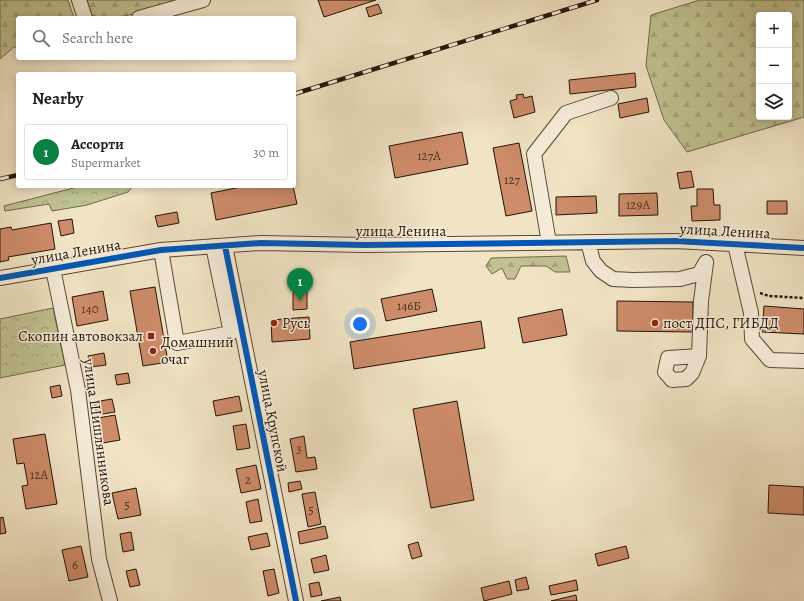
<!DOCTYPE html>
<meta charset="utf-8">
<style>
body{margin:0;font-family:Alegreya,serif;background:#f2f2f2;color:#222}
.controls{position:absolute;right:12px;top:12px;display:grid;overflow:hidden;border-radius:4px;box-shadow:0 2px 10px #0003}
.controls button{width:36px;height:36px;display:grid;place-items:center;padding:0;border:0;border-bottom:1px solid #e0e0e0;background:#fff;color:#222;font:20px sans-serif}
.you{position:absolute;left:360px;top:324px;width:14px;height:14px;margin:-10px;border:3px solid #fff;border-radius:50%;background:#1a73e8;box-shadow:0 0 0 6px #1a73e833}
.badge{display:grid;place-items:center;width:26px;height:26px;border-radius:50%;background:#0b8043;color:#fff;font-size:13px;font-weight:700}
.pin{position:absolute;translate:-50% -33px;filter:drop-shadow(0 1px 2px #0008)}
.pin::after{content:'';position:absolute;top:21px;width:14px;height:12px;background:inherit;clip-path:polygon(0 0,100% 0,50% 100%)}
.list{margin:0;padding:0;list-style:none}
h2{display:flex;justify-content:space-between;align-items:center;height:52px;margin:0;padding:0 16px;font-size:17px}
h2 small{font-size:13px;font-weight:400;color:#767676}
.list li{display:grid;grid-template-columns:26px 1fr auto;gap:12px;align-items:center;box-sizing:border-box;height:56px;margin:0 8px 8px;padding:0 8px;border:1px solid #e0e0e0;border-radius:4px}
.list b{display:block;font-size:15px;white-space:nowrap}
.list p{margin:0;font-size:13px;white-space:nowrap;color:#767676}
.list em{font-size:13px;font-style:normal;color:#767676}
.icon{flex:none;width:22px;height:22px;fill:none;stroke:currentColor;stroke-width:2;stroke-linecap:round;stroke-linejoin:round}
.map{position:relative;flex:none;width:804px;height:601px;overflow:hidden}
.search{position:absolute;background:#fff;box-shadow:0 2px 10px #0003;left:16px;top:16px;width:280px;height:44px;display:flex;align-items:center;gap:10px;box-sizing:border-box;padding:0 14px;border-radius:4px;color:#767676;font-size:15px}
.panel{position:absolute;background:#fff;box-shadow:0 2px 10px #0003;left:16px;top:72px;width:280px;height:116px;border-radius:4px}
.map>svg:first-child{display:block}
</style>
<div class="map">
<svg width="804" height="601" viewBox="0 0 804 601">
<defs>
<pattern id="forest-firs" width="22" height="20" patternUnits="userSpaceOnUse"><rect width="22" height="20" fill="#c0c291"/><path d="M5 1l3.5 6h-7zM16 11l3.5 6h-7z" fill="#a5a67c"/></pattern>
<pattern id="park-crowns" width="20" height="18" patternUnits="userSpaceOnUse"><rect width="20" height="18" fill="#c0c291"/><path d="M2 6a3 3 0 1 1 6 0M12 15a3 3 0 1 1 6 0" fill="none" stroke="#a5a67c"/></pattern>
</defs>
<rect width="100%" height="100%" fill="#f1e4c5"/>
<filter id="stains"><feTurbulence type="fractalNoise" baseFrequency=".005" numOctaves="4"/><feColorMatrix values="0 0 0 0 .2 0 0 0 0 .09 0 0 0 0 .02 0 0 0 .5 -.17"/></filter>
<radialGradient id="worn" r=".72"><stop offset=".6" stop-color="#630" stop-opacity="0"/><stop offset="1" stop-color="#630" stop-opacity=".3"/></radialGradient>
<path fill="url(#forest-firs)" stroke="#726a4c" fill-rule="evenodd" d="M0 0H68L74 18H18V47H14L0 59Z
M87 0H180C156 7 115 24 92 15Z
M700 0H804V117L687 152 664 120 646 66 651 15ZM759 15H789V117H759Z
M566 256 570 272H555L546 266H521L515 279H507L502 268 492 274 486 266 491 258Z"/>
<path fill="url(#park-crowns)" stroke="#726a4c" d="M81 186H133L128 192 87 205 52 211 49 204 5 211 4 206Z
M53 308 65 365 0 378V319Z"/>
<path fill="#cd8c6a" stroke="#251307" d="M318 0H376L324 17Z
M378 4 382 13 369 17 366 8Z
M635 73 636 87 570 94 569 80Z
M523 94 524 98 532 96 535 112 514 118 510 101 517 99 516 95Z
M647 98 649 112 620 118 618 104Z
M462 132 468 164 395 178 389 146Z
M519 143 532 211 506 216 493 148Z
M691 171 694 187 680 189 677 173Z
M246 186H293L297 204 216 220 211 193Z
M697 189H713L714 205H720V220L692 221 691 206H697Z
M657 193 658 215 619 216V194Z
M596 196 597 213 556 215V197Z
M767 201H787V214H767Z
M177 212 179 223 158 227 155 216Z
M72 219 74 233 61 236 58 221Z
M51 223 55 249 8 257 9 260 0 262V229L11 227 12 230Z
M155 287 168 362 143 366 130 291Z
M307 288V309L293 310V293L297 289Z
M432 289 437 311 386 321 381 299Z
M103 291 108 320 77 326 72 297Z
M617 301 693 302V332L617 331Z
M764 306 804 309V334L762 332Z
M562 309 567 335 523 343 518 318Z
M309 317 310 339 272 342 271 320Z
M481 321 485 348 354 369 350 342Z
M104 353 106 365 91 367 88 356Z
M128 373 130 383 117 385 115 375Z
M60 385 62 396 52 398 50 387Z
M239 396 242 411 216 416 213 401Z
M112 399 115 412 97 415 94 402Z
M457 401 474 500 431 508 413 409Z
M115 415 120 440 103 443 98 418Z
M246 424 250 448 237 450 233 426Z
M45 434 57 504 26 509 22 486 28 485 24 463 17 464 13 439Z
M304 436 307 458 315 457 317 469 296 472 290 439Z
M256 465 261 489 241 493 236 469Z
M300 481 302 489 289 492 288 483Z
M769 485 804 487V515L768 513Z
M136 488 141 515 118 519 112 493Z
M315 492 321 524 308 527 302 494Z
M258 499 262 521 250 523 246 502Z
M3 517 6 533 0 534V518Z
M325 526 328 538 300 544 298 532Z
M131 532 134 550 123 552 120 534Z
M267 533 270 546 251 550 248 537Z
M418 542 422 556 412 559 408 545Z
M81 546 88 577 69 581 62 550Z
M626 546 629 558 598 566 595 554Z
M326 555 329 570 314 573 311 559Z
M136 569 140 585 130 587 126 571Z
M274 569 279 593 268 596 263 571Z
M526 577 529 589 517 591 515 580Z
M576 580 578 590 551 595 549 586Z
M509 581 512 594 484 601 481 588Z
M319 582 322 595 311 597 309 584Z
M576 595 577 601H551Z
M340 597 341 601H321Z"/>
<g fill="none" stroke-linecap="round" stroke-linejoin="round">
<g stroke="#584736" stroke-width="16">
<path id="minor" d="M79 0 85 18
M139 18 203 0
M588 242 593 261 601 271 613 279 633 280 680 279 699 274 706 262
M549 243 534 154 566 113 611 98
M735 244 751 313 752 339 770 360 804 361
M225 246 296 601
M161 250 177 343 231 333 213 246
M53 269 78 390 99 559 110 601
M0 278 161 250 261 243 365 245 675 241 804 248
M699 356 668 358 665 372 672 380 686 379 692 373 699 356 701 301 706 263"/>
</g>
<path stroke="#251307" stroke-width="2.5" stroke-dasharray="3 2" stroke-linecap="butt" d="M760 293 769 296 804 298"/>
<use href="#minor" stroke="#f6edd9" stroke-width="14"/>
<g stroke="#251307" stroke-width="4.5">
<path id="rail" d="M294 94 597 0
M0 179 18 175"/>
</g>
<use href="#rail" stroke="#f6edd9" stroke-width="3" stroke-dasharray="9" stroke-linecap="butt"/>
<g stroke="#f6edd9" stroke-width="8">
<path id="cycleway" d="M225 246 296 601
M0 278 161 250 261 243 365 245 675 241 804 248"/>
</g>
<use href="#cycleway" stroke="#0057b8" stroke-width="6"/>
</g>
<g fill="#8f2418" stroke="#f6edd9" stroke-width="1.5">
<circle cx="274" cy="323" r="4"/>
<circle cx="655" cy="323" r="4"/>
<rect x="147" y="332" width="8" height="8" rx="2"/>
<circle cx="153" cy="351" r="4"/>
</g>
<g text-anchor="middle" stroke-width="3" stroke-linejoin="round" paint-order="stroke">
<g font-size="13" fill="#4f3120">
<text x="429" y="160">127А</text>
<text x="512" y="184">127</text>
<text x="638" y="209">129А</text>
<text x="409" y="310">146Б</text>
<text x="90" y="313">140</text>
<text x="299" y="453">3</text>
<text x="39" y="479">12А</text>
<text x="248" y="484">2</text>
<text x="127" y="509">5</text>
<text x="311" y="514">5</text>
<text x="75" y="569">6</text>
</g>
<g font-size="15" fill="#251307" stroke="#f6edd9">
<text x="401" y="236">улица Ленина</text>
<text transform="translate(725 231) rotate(3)" y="5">улица Ленина</text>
<text transform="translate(76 252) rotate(-10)" y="5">улица Ленина</text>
<text transform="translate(273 421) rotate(79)" y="5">улица Крупской</text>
<text transform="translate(99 432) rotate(82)" y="5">улица Шишлянникова</text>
</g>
<g font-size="15" fill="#251307" stroke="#f6edd9" text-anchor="start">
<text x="282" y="328">Русь</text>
<text x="663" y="328">пост ДПС, ГИБДД</text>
<text x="143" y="341" text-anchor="end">Скопин автовокзал</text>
<text x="161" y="347">Домашний<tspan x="161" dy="17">очаг</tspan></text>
</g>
</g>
<rect width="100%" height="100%" filter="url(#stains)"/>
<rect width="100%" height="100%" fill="url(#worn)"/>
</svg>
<div class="controls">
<button>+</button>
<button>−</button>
<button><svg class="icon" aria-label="layers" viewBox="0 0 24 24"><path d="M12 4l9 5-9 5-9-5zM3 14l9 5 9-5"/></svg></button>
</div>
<div class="you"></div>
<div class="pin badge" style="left:300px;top:301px">1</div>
<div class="search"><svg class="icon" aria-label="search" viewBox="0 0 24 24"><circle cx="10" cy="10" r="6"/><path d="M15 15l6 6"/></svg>Search here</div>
<section class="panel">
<h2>Nearby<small></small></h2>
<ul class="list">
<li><span class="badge">1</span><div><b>Ассорти</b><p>Supermarket</p></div><em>30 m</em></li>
</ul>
</section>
</div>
